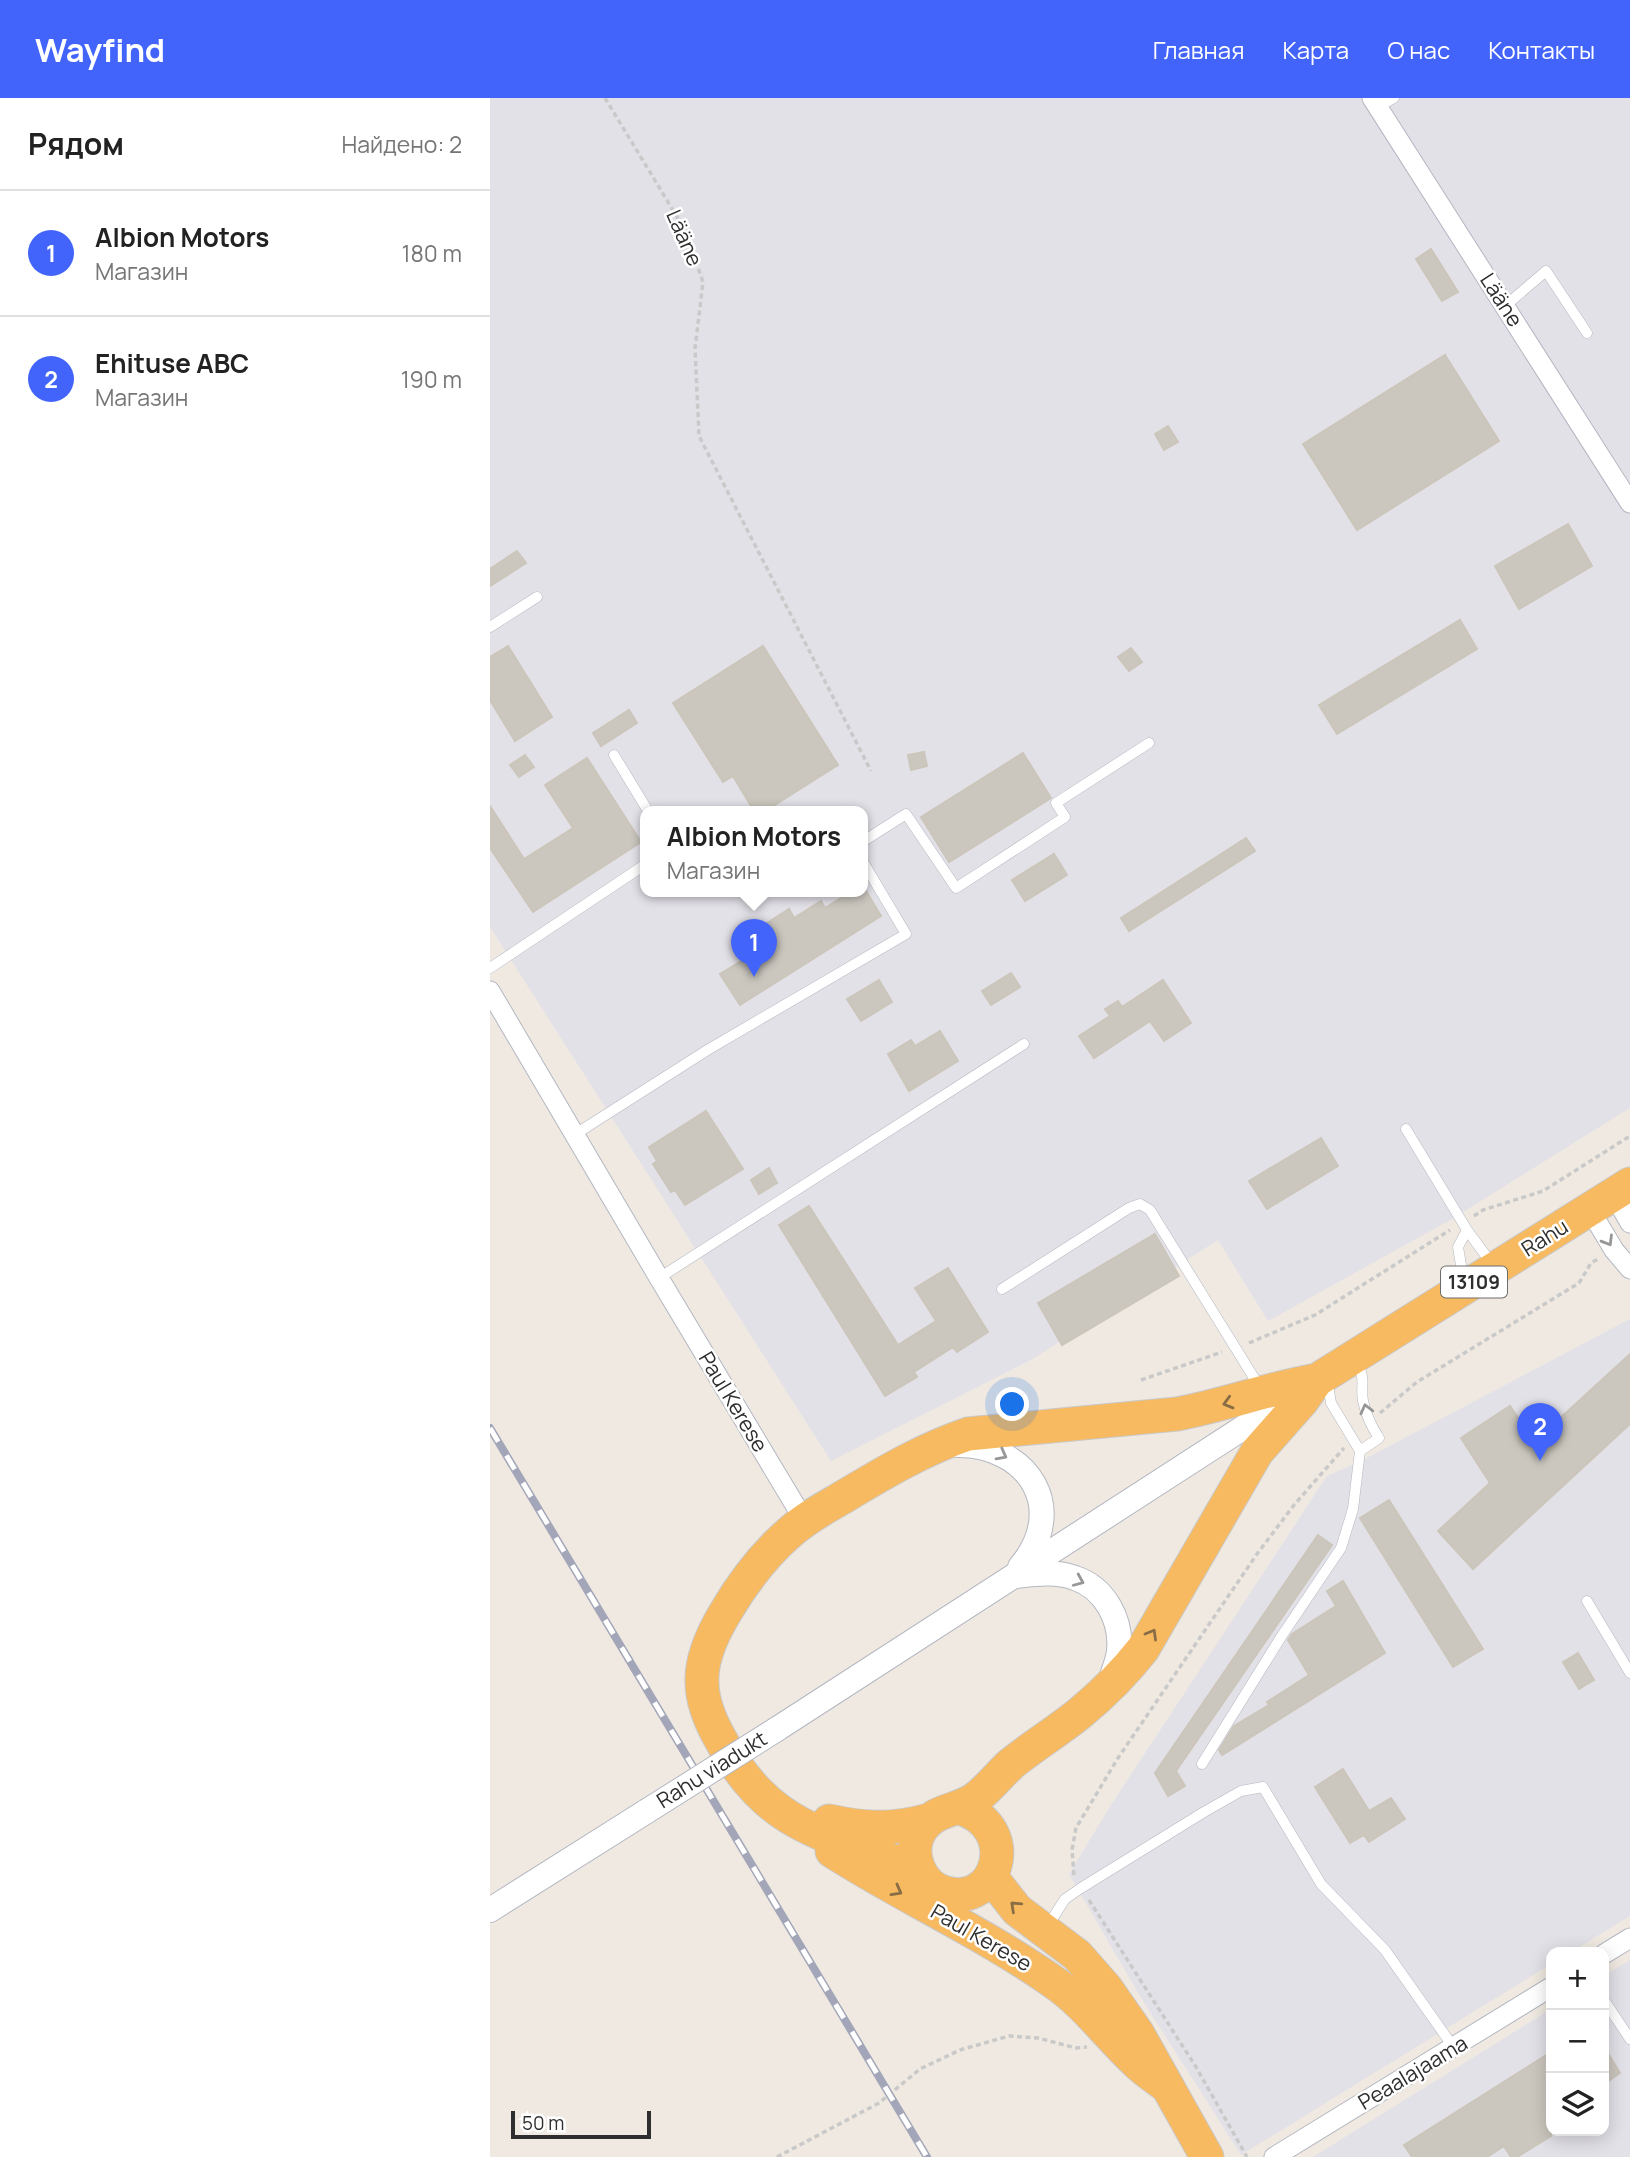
<!DOCTYPE html>
<html lang="ru">
<meta charset="utf-8">
<style>
body{margin:0;font-family:Manrope,sans-serif;background:#f6f6f6;color:#222}
.controls{position:absolute;right:21px;bottom:21px;display:grid;overflow:hidden;border-radius:14px;box-shadow:0 4px 18px #0003}
.controls button{width:63px;height:63px;display:grid;place-items:center;padding:0;border:0;border-bottom:2px solid #e0e0e0;background:#fff;color:#222;font:35px sans-serif}
.scale{position:absolute;left:21px;bottom:18px;width:140px;box-sizing:border-box;padding-left:7px;border:4px solid #2e2e2e;border-top:0;font-size:19px;line-height:24px;white-space:nowrap;color:#2e2e2e;-webkit-text-stroke:5px #fff;paint-order:stroke}
.you{position:absolute;left:523px;top:1307px;width:24px;height:24px;margin:-18px;border:5px solid #fff;border-radius:50%;background:#1a73e8;box-shadow:0 0 0 10px #1a73e833}
.badge{display:grid;place-items:center;width:46px;height:46px;border-radius:50%;background:#4264fb;color:#fff;font-size:23px;font-weight:700}
.pin{position:absolute;translate:-50% -58px;filter:drop-shadow(0 2px 4px #0008)}
.pin::after{content:'';position:absolute;top:37px;width:24px;height:21px;background:inherit;clip-path:polygon(0 0,100% 0,50% 100%)}
.popup{position:absolute;left:150px;top:708px;width:228px;height:91px;box-sizing:border-box;display:grid;place-content:center;border-radius:14px;background:#fff;filter:drop-shadow(0 2px 5px #0005);font-size:23px;white-space:nowrap;color:#767676}
.popup b{font-size:26px;color:#222}
.popup::after{content:'';position:absolute;left:50%;top:100%;margin-left:-14px;border:14px solid transparent;border-top-color:#fff}
.list{margin:0;padding:0;list-style:none}
h2{display:flex;justify-content:space-between;align-items:center;height:91px;margin:0;padding:0 28px;font-size:30px}
h2 small{font-size:23px;font-weight:400;color:#767676}
.list li{display:grid;grid-template-columns:46px 1fr auto;gap:21px;align-items:center;box-sizing:border-box;height:126px;padding:0 28px;border-top:2px solid #e0e0e0}
.list b{display:block;font-size:26px;white-space:nowrap}
.list p{margin:0;font-size:23px;white-space:nowrap;color:#767676}
.list em{font-size:23px;font-style:normal;color:#767676}
.icon{flex:none;width:38px;height:38px;fill:none;stroke:currentColor;stroke-width:2;stroke-linecap:round;stroke-linejoin:round}
.map{position:relative;flex:none;width:1140px;height:2059px;overflow:hidden}
header{display:flex;align-items:center;gap:42px;box-sizing:border-box;height:98px;padding:0 35px;background:#4264fb;color:#fff}
header strong{font-size:33px}
nav{display:flex;gap:38px;margin-inline-start:auto;font-size:24px}
main{display:flex}
aside{flex:1;background:#fff}
.map>svg:first-child{display:block}
</style>
<header>
<strong>Wayfind</strong>
<nav><a>Главная</a><a>Карта</a><a>О нас</a><a>Контакты</a></nav>
</header>
<main>
<aside>
<h2>Рядом<small>Найдено: 2</small></h2>
<ul class="list">
<li><span class="badge">1</span><div><b>Albion Motors</b><p>Магазин</p></div><em>180 m</em></li>
<li><span class="badge">2</span><div><b>Ehituse ABC</b><p>Магазин</p></div><em>190 m</em></li>
</ul>
</aside>
<div class="map">
<svg width="1140" height="2059" viewBox="0 0 1140 2059">
<rect width="100%" height="100%" fill="#efe9e1"/>
<path fill="#e3e1e8" fill-rule="evenodd" d="M0 0H1140V1010L962 1121 778 1223 728 1142 541 1262 341 1363 0 829ZM156 713H372V793H156Z
M1140 1221V1818L1081 1854H1061V1866L751 2057 651 1900 579 1776 621 1707 837 1378 873 1362Z
M1140 1862V2059H823L1061 1911V2033H1114V1878Z"/>
<path fill="#cbc7bf" stroke="#cbc5ba" stroke-width="2" d="M941 151 968 194 952 203 926 161Z
M955 257 1009 343 867 432 813 346Z
M678 328 688 344 674 352 665 336Z
M1078 426 1102 468 1029 511 1005 468Z
M27 453 36 465 0 488V471Z
M970 522 987 551 847 636 829 607Z
M18 548 62 619 25 643 0 602V559Z
M273 548 348 667 275 713H264L243 678 233 684 183 605Z
M641 550 652 564 639 573 628 559Z
M139 612 147 625 111 648 103 635Z
M434 654 437 668 421 672 418 657Z
M533 655 561 700 459 764 431 719Z
M35 657 44 669 29 679 20 667Z
M97 660 151 744 43 814 0 750V708L34 761 83 730 55 687Z
M756 740 765 753 639 833 631 820Z
M564 756 577 777 535 803 522 782Z
M362 793H376L391 818 250 907 230 876 281 845 271 829 299 811 304 820 331 803 335 810Z
M521 875 530 889 501 907 492 893Z
M389 882 402 904 371 923 357 901Z
M673 882 701 925 674 943 660 923 604 960 589 938 620 918 615 911 628 903 632 909Z
M450 933 468 963 419 993 398 956 421 942 425 948Z
M216 1013 253 1071 195 1107 185 1092 181 1094 163 1066 167 1063 159 1049Z
M831 1040 848 1068 777 1111 759 1083Z
M279 1070 287 1085 269 1096 261 1082Z
M319 1108 408 1247 446 1223 425 1190 458 1170 498 1234 467 1254 463 1249 424 1274 427 1279 395 1298 289 1127Z
M665 1136 689 1178 572 1247 548 1205Z
M1140 1256V1326L983 1471 948 1433 1000 1385 971 1340 1020 1308 1044 1344Z
M899 1402 993 1551 963 1569 870 1420Z
M828 1437 842 1447 686 1673 695 1688 678 1698 665 1675Z
M853 1483 895 1555 732 1657 729 1652 744 1628 779 1607 777 1604 819 1577 798 1542 802 1536 846 1508 837 1493Z
M1088 1555 1104 1582 1089 1591 1073 1564Z
M853 1671 879 1713 901 1700 915 1721 879 1744 874 1737 860 1745 825 1689Z
M1114 1949 1130 1975 1114 1986Z
M1061 1954V2038L1027 2059H1021L1014 2048 997 2059H922L914 2047Z"/>
<g fill="none" stroke-linecap="round" stroke-linejoin="round">
<g stroke="#b4b7c1" stroke-width="11">
<path id="service" d="M888 9 904 0
M1015 208 1056 173 1097 235
M0 529 47 499
M124 657 158 713
M372 744 416 716 466 790 575 719 566 705 659 645
M0 870 156 766
M916 1031 977 1132 1002 1166
M84 1037 219 951 416 836 372 762
M169 1180 534 946
M974 1185 968 1149 977 1132
M512 1191 639 1110 650 1106 660 1112 769 1288
M866 1263C877 1284 870 1284 873 1303 876 1317 881 1328 889 1340L870 1353
M1097 1503 1140 1575
M712 1666 791 1539 851 1450 863 1411 870 1353 841 1305 837 1281
M557 1829 575 1801 591 1790 714 1714 751 1693 773 1689 831 1786 895 1852 964 1950
M1114 1902 1140 1941"/>
</g>
<g stroke="#b4b7c1" stroke-width="21">
<path id="minor" d="M882 0 1140 405
M0 893 169 1180 314 1422
M1124 1097 1140 1125
M1100 1112 1124 1152 1140 1171
M1114 1856 1140 1840
M784 2059 1061 1889"/>
</g>
<g stroke="#b4b7c1" stroke-width="26">
<path id="tertiary" d="M468 1347C539 1347 579 1411 530 1469
M526 1478C545 1476 566 1473 585 1480 615 1490 632 1522 629 1553 628 1563 623 1574 620 1584
M287 1631 810 1293
M0 1812 157 1713"/>
</g>
<g stroke="#c9c9c9" stroke-width="35">
<path id="trunk" d="M470 1710C531 1729 509 1809 456 1795 429 1788 416 1753 432 1730 445 1711 469 1713 486 1700 499 1690 509 1677 521 1666 543 1648 568 1633 590 1615 613 1596 635 1574 653 1551L767 1354 812 1303 827 1282
M339 1723C376 1731 403 1732 439 1722
M342 1753C414 1799 492 1834 562 1883 595 1905 617 1937 646 1964 655 1973 666 1980 675 1987
M430 1774C385 1752 332 1743 290 1713 266 1696 246 1670 232 1644 222 1627 212 1605 212 1584 211 1560 223 1535 235 1515 252 1486 272 1459 298 1436 315 1420 335 1410 355 1398 395 1374 434 1351 478 1336L687 1316C735 1307 780 1290 827 1282L1140 1086
M501 1779 527 1812 587 1857 616 1890 648 1936 717 2059"/>
</g>
<path stroke="#c9c9c9" stroke-width="3.5" stroke-dasharray="5 3.5" stroke-linecap="butt" d="M115 0 195 132 213 184 205 250 209 338 381 673
M984 1118 993 1112 1053 1093 1140 1038
M759 1245 825 1217 960 1132
M651 1282 732 1254
M890 1315 927 1284 1089 1185 1101 1165 1110 1160
M584 1777 582 1752 586 1730 628 1660 767 1456 804 1407 854 1350
M599 1802 706 1969 757 2059
M287 2059 389 2005 430 1971 470 1952 519 1938 548 1940 586 1950 597 1949"/>
<use href="#service" stroke="#fff" stroke-width="10"/>
<use href="#minor" stroke="#fff" stroke-width="19"/>
<use href="#tertiary" stroke="#fff" stroke-width="24"/>
<use href="#trunk" stroke="#f8ba60" stroke-width="33"/>
<g stroke="#a3a6b8" stroke-width="8">
<path id="rail" d="M0 1330 437 2059"/>
</g>
<use href="#rail" stroke="#fff" stroke-width="5" stroke-dasharray="16" stroke-linecap="butt"/>
<g stroke="#b4b7c1" stroke-width="26" stroke-linecap="butt">
<path id="tertiary-bridge" d="M157 1713 287 1631"/>
</g>
<use href="#tertiary-bridge" stroke="#fff" stroke-width="24"/>
</g>
<defs><path id="oneway-chevron" d="M-2-3.5L2.5 0L-2 3.5" fill="none" stroke-width="1.6" stroke-linecap="round" stroke-linejoin="round" transform="scale(1.75)"/></defs>
<g stroke="#969696">
<use href="#oneway-chevron" transform="translate(1118 1143) rotate(59)"/>
<use href="#oneway-chevron" transform="translate(876 1311) rotate(-104)"/>
<use href="#oneway-chevron" transform="translate(512 1357) rotate(28)"/>
<use href="#oneway-chevron" transform="translate(589 1483) rotate(23)"/>
</g>
<g stroke="#896d44">
<use href="#oneway-chevron" transform="translate(738 1305) rotate(164)"/>
<use href="#oneway-chevron" transform="translate(662 1536) rotate(-60)"/>
<use href="#oneway-chevron" transform="translate(407 1793) rotate(29)"/>
<use href="#oneway-chevron" transform="translate(525 1808) rotate(-137)"/>
</g>
<g text-anchor="middle" stroke-width="5" stroke-linejoin="round" paint-order="stroke">
<rect fill="#fff" stroke="#6d6d6d" stroke-width="2" x="951" y="1168.5" width="66" height="31" rx="5"/>
<g font-size="19" font-weight="bold" fill="#2e2e2e">
<text x="984" y="1191">13109</text>
</g>
<g font-size="21" fill="#2e2e2e" stroke="#fff">
<text transform="translate(194 140) rotate(66)" y="7">Lääne</text>
<text transform="translate(1011 202) rotate(57)" y="7">Lääne</text>
<text transform="translate(1055 1140) rotate(-32)" y="7">Rahu</text>
<text transform="translate(243 1304) rotate(59)" y="7">Paul Kerese</text>
<text transform="translate(222 1672) rotate(-32)" y="7">Rahu viadukt</text>
<text transform="translate(491 1840) rotate(30)" y="7">Paul Kerese</text>
<text transform="translate(923 1975) rotate(-31)" y="7">Peaalajaama</text>
</g>
</g>
</svg>
<div class="controls">
<button>+</button>
<button>−</button>
<button><svg class="icon" aria-label="layers" viewBox="0 0 24 24"><path d="M12 4l9 5-9 5-9-5zM3 14l9 5 9-5"/></svg></button>
</div>
<div class="scale">50 m</div>
<div class="you"></div>
<div class="pin badge" style="left:264px;top:879px">1</div>
<div class="popup"><b>Albion Motors</b>Магазин</div>
<div class="pin badge" style="left:1050px;top:1363px">2</div>
</div>
</main>
